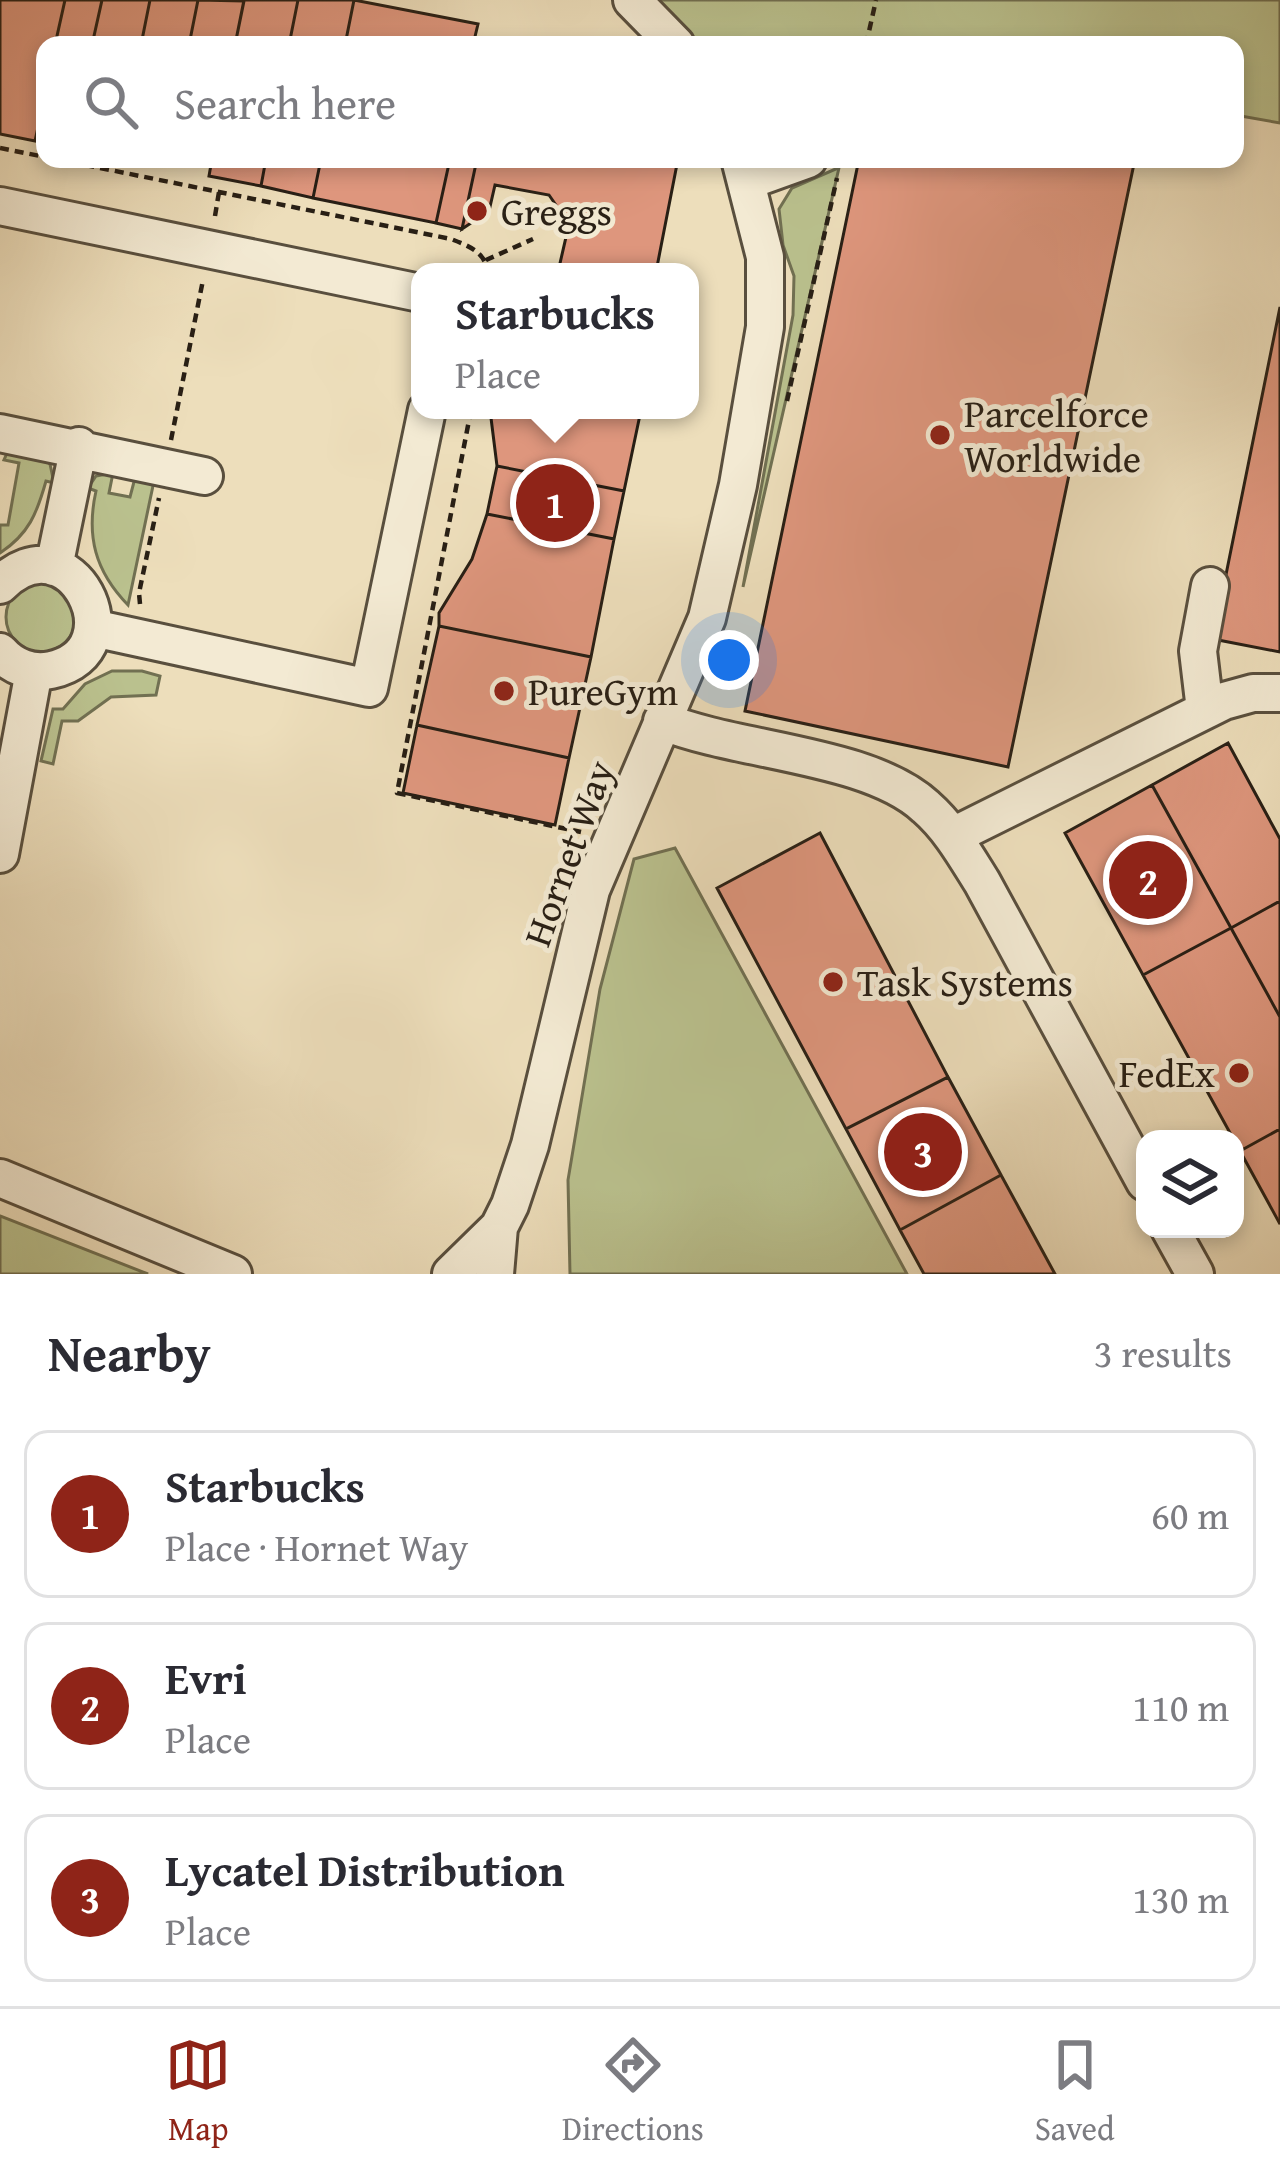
<!DOCTYPE html>
<meta charset="utf-8">
<style>
body{margin:0;font-family:"Gentium Book Plus",serif;background:#f7f7f7;color:#2b2b33}
.controls{position:absolute;right:36px;bottom:36px;display:grid;overflow:hidden;border-radius:24px;box-shadow:0 6px 18px #0003}
.controls button{width:108px;height:108px;display:grid;place-items:center;padding:0;border:0;border-bottom:3px solid #e1e1e2;background:#fff;color:#2b2b33;font:60px sans-serif}
.you{position:absolute;left:729px;top:660px;width:42px;height:42px;margin:-30px;border:9px solid #fff;border-radius:50%;background:#1a73e8;box-shadow:0 0 0 18px #1a73e833}
.badge{display:grid;place-items:center;width:78px;height:78px;border-radius:50%;background:#8f2418;color:#fff;font-size:39px;font-weight:700}
.pin{position:absolute;translate:-50% -50%;border:6px solid #fff;box-shadow:0 3px 12px #0006}
.popup{position:absolute;left:411px;top:263px;width:288px;height:156px;box-sizing:border-box;display:grid;place-content:center;border-radius:24px;background:#fff;filter:drop-shadow(0 3px 9px #0005);font-size:39px;white-space:nowrap;color:#7c7c81}
.popup b{font-size:45px;color:#2b2b33}
.popup::after{content:'';position:absolute;left:50%;top:100%;margin-left:-24px;border:24px solid transparent;border-top-color:#fff}
.list{margin:0;padding:0;list-style:none}
h2{display:flex;justify-content:space-between;align-items:center;height:156px;margin:0;padding:0 48px;font-size:51px}
h2 small{font-size:39px;font-weight:400;color:#7c7c81}
.list li{display:grid;grid-template-columns:78px 1fr auto;gap:36px;align-items:center;box-sizing:border-box;height:168px;margin:0 24px 24px;padding:0 24px;border:3px solid #e1e1e2;border-radius:24px}
.list b{display:block;font-size:45px;white-space:nowrap}
.list p{margin:0;font-size:39px;white-space:nowrap;color:#7c7c81}
.list em{font-size:39px;font-style:normal;color:#7c7c81}
.icon{flex:none;width:66px;height:66px;fill:none;stroke:currentColor;stroke-width:2;stroke-linecap:round;stroke-linejoin:round}
.map{position:relative;flex:none;width:1280px;height:1274px;overflow:hidden}
.search{position:absolute;background:#fff;box-shadow:0 6px 18px #0003;left:36px;right:36px;top:36px;height:132px;display:flex;align-items:center;gap:30px;box-sizing:border-box;padding:0 42px;border-radius:24px;color:#7c7c81;font-size:45px}
.sheet{height:732px;background:#fff}
nav{display:flex;justify-content:space-around;align-items:center;box-sizing:border-box;height:168px;border-top:3px solid #e1e1e2;background:#fff;font-size:33px;color:#7c7c81}
nav a{display:grid;justify-items:center;gap:6px}
nav .on{color:#8f2418}
.map>svg:first-child{display:block}
</style>
<div class="map">
<svg width="1280" height="1274" viewBox="0 0 1280 1274">
<rect width="100%" height="100%" fill="#eddebb"/>
<filter id="stains"><feTurbulence type="fractalNoise" baseFrequency=".00167" numOctaves="4"/><feColorMatrix values="0 0 0 0 .2 0 0 0 0 .09 0 0 0 0 .02 0 0 0 .5 -.17"/></filter>
<radialGradient id="worn" r=".72"><stop offset=".6" stop-color="#630" stop-opacity="0"/><stop offset="1" stop-color="#630" stop-opacity=".3"/></radialGradient>
<path fill="#bac18e" stroke="#717052" stroke-width="3" d="M658 0H1280V123L1235 115V45H695Z
M837 159H841L743 587 793 315 794 276 783 245 779 209 792 188 838 168Z
M8 451 39 456 50 464 54 483 46 481C37 513 29 534 0 553V525H8L19 463 4 460Z
M113 473 109 493 130 497 135 478 154 481 128 605C95 571 86 536 96 491L88 488 96 476Z
M6 617a35 35 0 1 1 70 0a35 35 0 1 1-70 0Z
M112 671H142L160 676 156 695 111 697 78 721H62L53 764 41 761 53 709H63L85 684Z
M675 848 907 1274H570L568 1180 600 989 634 859Z
M0 1216 148 1274H0Z"/>
<path fill="#de967d" stroke="#281f15" stroke-width="3" d="M0 0H65L55 45H45V95L35 141 0 134Z
M65 0H102L92 45H55Z
M102 0H150L141 45H92Z
M150 0H198L189 45H141Z
M198 0 244 1 235 45H189Z
M244 0H298L289 45H235Z
M298 0H354L345 45H289Z
M354 0 478 24 473 45H345Z
M212 159H266L261 186 209 176Z
M266 159H321L313 198 261 186Z
M321 159H450L436 223 313 198Z
M450 159H477L462 229 436 223Z
M477 159H678L656 272H558L569 224 549 195 495 185 489 211 462 229Z
M859 159H1135L1008 767 745 711Z
M1280 307V652L1213 639Z
M490 410H641L624 491 497 466Z
M497 466 624 491 614 539 487 514Z
M487 514 614 539 591 657 439 626V613L472 559Z
M439 626 591 657 569 758 417 725Z
M417 725 569 758 555 825 403 793Z
M1228 743 1280 839V901L1231 928 1152 785Z
M1152 785 1231 928 1143 975 1065 833Z
M820 833 948 1077 846 1129 717 888Z
M1280 901V1017L1231 928Z
M1231 928 1280 1017V1129L1240 1151 1143 975Z
M948 1077 1001 1175 900 1230 846 1129Z
M1280 1129V1224L1240 1151Z
M1001 1175 1055 1274H924L900 1230Z"/>
<g fill="none" stroke-linecap="round" stroke-linejoin="round">
<g stroke="#594f3e" stroke-width="42">
<path id="minor" d="M632 0 676 45
M747 181 808 159
M0 206 420 293
M0 433 204 476
M54 567 79 446
M0 585C70 514 140 651 51 670 32 674 13 667 0 652
M93 628 369 688 427 410
M1205 710 1198 651 1210 586
M662 721C738 752 869 754 926 807 950 828 965 855 982 882L1145 1182
M953 836 1224 701 1253 693H1280
M0 854 34 671
M0 1178 233 1274
M1170 1229 1195 1274
M451 1274 499 1227 510 1205 530 1145 591 890 707 618 738 485 765 327V257L740 159
M495 1274 499 1227"/>
</g>
<path stroke="#281f15" stroke-width="4.5" stroke-dasharray="9 6" stroke-linecap="butt" d="M866 45 876 0
M0 148 45 157
M56 159 451 239C469 246 485 252 488 272
M215 216 219 192
M476 272 486 260 533 239
M787 401 837 178
M471 410 397 793 581 832
M171 440 203 280
M140 604 139 593 159 498
M714 680 727 675 735 641"/>
<use href="#minor" stroke="#f3ead3" stroke-width="36"/>
</g>
<g fill="#8f2418" stroke="#f3ead3" stroke-width="4.5">
<circle cx="477" cy="211" r="12"/>
<circle cx="940" cy="435" r="12"/>
<circle cx="504" cy="691" r="12"/>
<circle cx="833" cy="982" r="12"/>
<circle cx="1239" cy="1073" r="12"/>
</g>
<g text-anchor="middle" stroke-width="10" stroke-linejoin="round" paint-order="stroke">
<g font-size="39" fill="#281f15" stroke="#f3ead3" text-anchor="start">
<text x="501" y="225">Greggs</text>
<text x="964" y="427">Parcelforce<tspan x="964" dy="45">Worldwide</tspan></text>
<text x="528" y="705">PureGym</text>
<text x="857" y="996">Task Systems</text>
<text x="1215" y="1087" text-anchor="end">FedEx</text>
</g>
<g font-size="39" fill="#281f15" stroke="#f3ead3">
<text transform="translate(568 853) rotate(-70)" y="14">Hornet Way</text>
</g>
</g>
<rect width="100%" height="100%" filter="url(#stains)"/>
<rect width="100%" height="100%" fill="url(#worn)"/>
</svg>
<div class="controls">
<button><svg class="icon" aria-label="layers" viewBox="0 0 24 24"><path d="M12 4l9 5-9 5-9-5zM3 14l9 5 9-5"/></svg></button>
</div>
<div class="you"></div>
<div class="pin badge" style="left:555px;top:503px">1</div>
<div class="popup"><b>Starbucks</b>Place</div>
<div class="pin badge" style="left:1148px;top:880px">2</div>
<div class="pin badge" style="left:923px;top:1152px">3</div>
<div class="search"><svg class="icon" aria-label="search" viewBox="0 0 24 24"><circle cx="10" cy="10" r="6"/><path d="M15 15l6 6"/></svg>Search here</div>
</div>
<section class="sheet">
<h2>Nearby<small>3 results</small></h2>
<ul class="list">
<li><span class="badge">1</span><div><b>Starbucks</b><p>Place · Hornet Way</p></div><em>60 m</em></li>
<li><span class="badge">2</span><div><b>Evri</b><p>Place</p></div><em>110 m</em></li>
<li><span class="badge">3</span><div><b>Lycatel Distribution</b><p>Place</p></div><em>130 m</em></li>
</ul>
</section>
<nav>
<a class="on"><svg class="icon" aria-label="map" viewBox="0 0 24 24"><path d="M3 6l6-2 6 2 6-2v14l-6 2-6-2-6 2zM9 4v14M15 6v14"/></svg>Map</a>
<a><svg class="icon" aria-label="directions" viewBox="0 0 24 24"><path d="M12 3l9 9-9 9-9-9zM9 14v-3h6M13 9l2 2-2 2"/></svg>Directions</a>
<a><svg class="icon" aria-label="saved" viewBox="0 0 24 24"><path d="M7 4h10v16l-5-4-5 4z"/></svg>Saved</a>
</nav>
